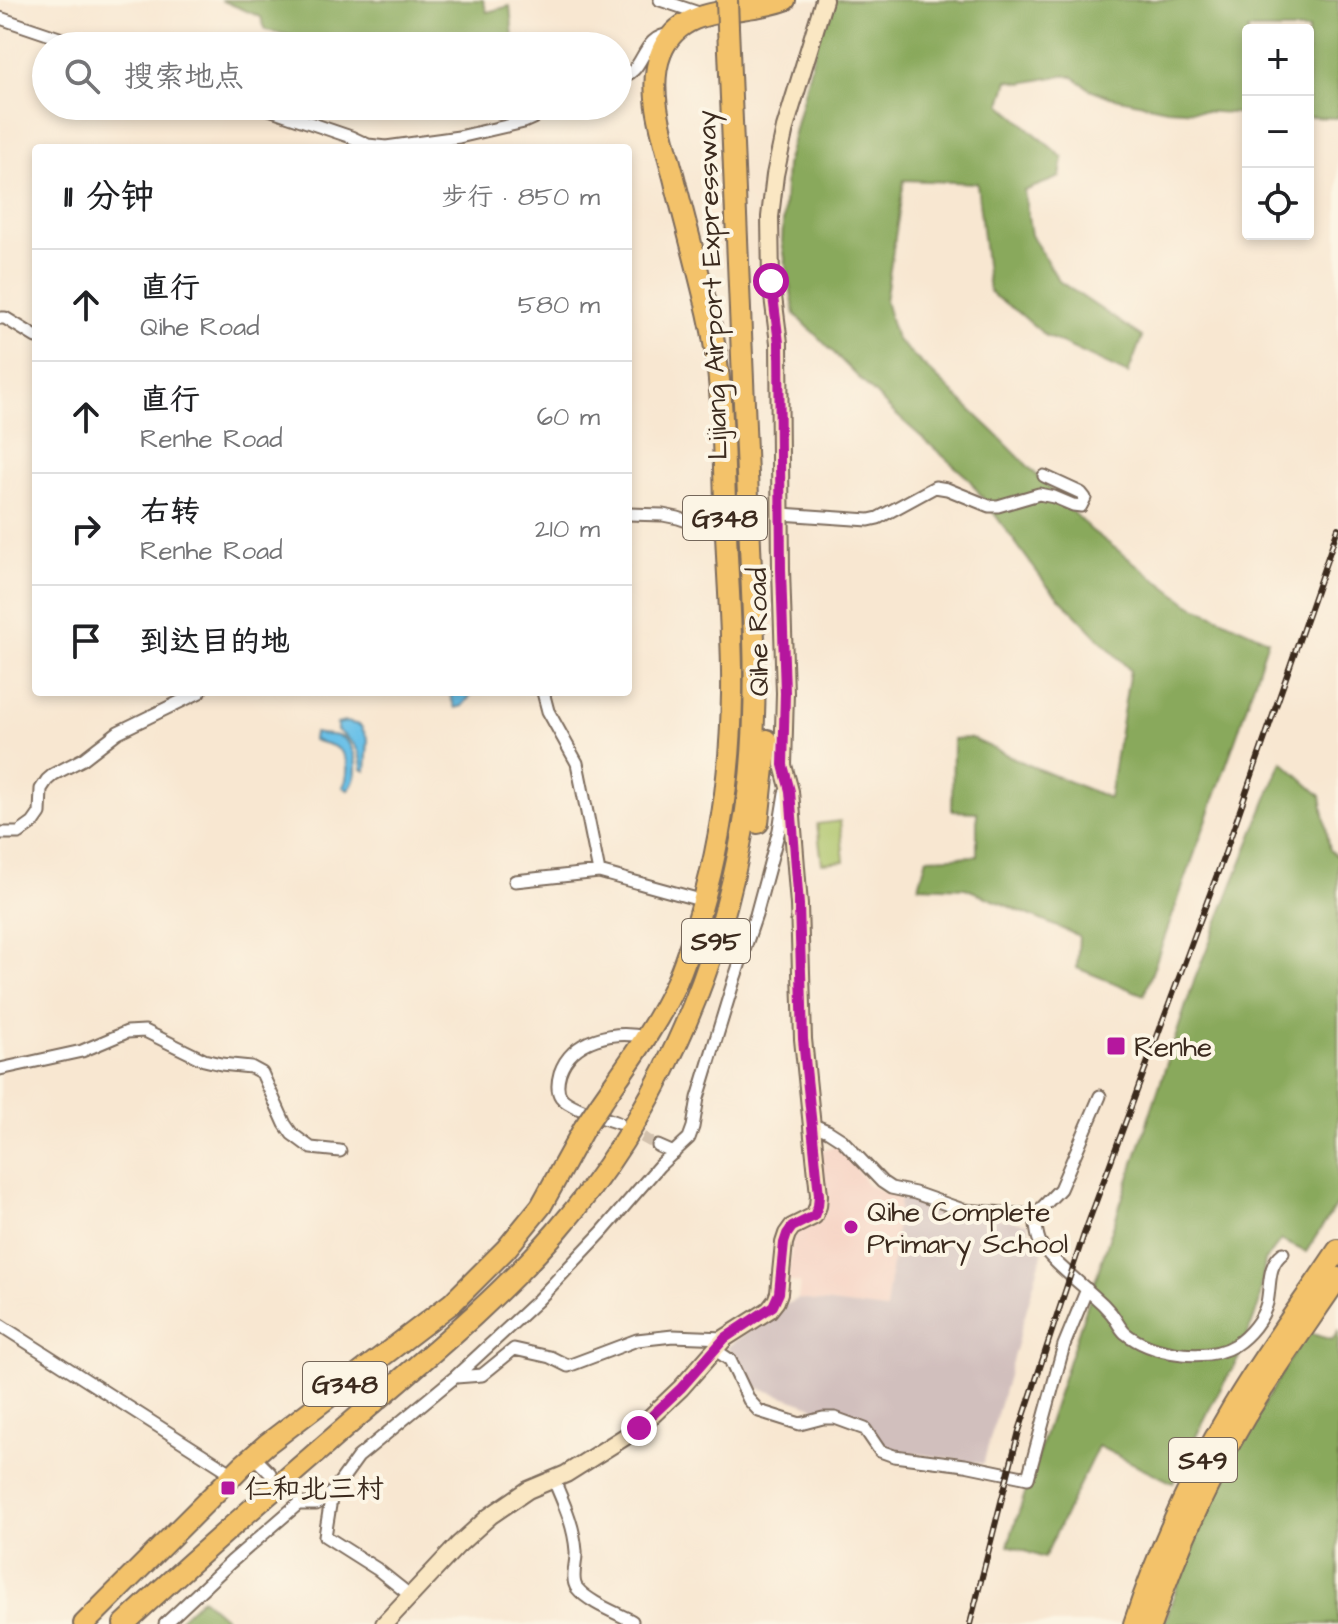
<!DOCTYPE html>
<html lang="zh">
<meta charset="utf-8">
<style>
body{margin:0;font-family:"Architects Daughter","LXGW WenKai TC",sans-serif;background:#f6f6f6;color:#202124}
.controls{position:absolute;right:24px;top:24px;display:grid;overflow:hidden;border-radius:8px;box-shadow:0 4px 12px #0003}
.controls button{width:72px;height:72px;display:grid;place-items:center;padding:0;border:0;border-bottom:2px solid #e0e0e0;background:#fff;color:#202124;font:40px sans-serif}
.stop{position:absolute;width:24px;height:24px;margin:-18px;border:6px solid #b5179e;border-radius:50%;background:#fff}
.stop.end{background:#b5179e;border-color:#fff;box-shadow:0 2px 8px #0008}
.list{margin:0;padding:0;list-style:none}
h2{display:flex;justify-content:space-between;align-items:center;height:104px;margin:0;padding:0 32px;font-size:34px}
h2 small{font-size:26px;font-weight:400;color:#757577}
.list li{display:grid;grid-template-columns:52px 1fr auto;gap:24px;align-items:center;box-sizing:border-box;height:112px;padding:0 32px;border-top:2px solid #e0e0e0}
.list b{display:block;font-size:30px;white-space:nowrap}
.list p{margin:0;font-size:26px;white-space:nowrap;color:#757577}
.list em{font-size:26px;font-style:normal;color:#757577}
.icon{flex:none;width:44px;height:44px;fill:none;stroke:currentColor;stroke-width:2;stroke-linecap:round;stroke-linejoin:round}
.map{position:relative;flex:none;width:1338px;height:1624px;overflow:hidden}
.search{position:absolute;background:#fff;box-shadow:0 4px 12px #0003;left:32px;top:32px;width:600px;height:88px;display:flex;align-items:center;gap:20px;box-sizing:border-box;padding:0 28px;border-radius:44px;color:#757577;font-size:30px}
.panel{position:absolute;background:#fff;box-shadow:0 4px 12px #0003;left:32px;top:144px;width:600px;height:552px;border-radius:8px}
.map>svg:first-child{display:block}
</style>
<div class="map">
<svg width="1338" height="1624" viewBox="0 0 1338 1624">
<rect width="100%" height="100%" fill="#fcf5e5"/>
<filter id="ink" filterUnits="userSpaceOnUse"><feTurbulence type="fractalNoise" baseFrequency=".0125" numOctaves="2"/><feDisplacementMap in="SourceGraphic" scale="16" xChannelSelector="R" yChannelSelector="G"/><feConvolveMatrix kernelMatrix="1 2 1 2 8 2 1 2 1" color-interpolation-filters="sRGB"/></filter>
<filter id="wash" filterUnits="userSpaceOnUse"><feTurbulence type="fractalNoise" baseFrequency=".006" numOctaves="4" result="noise"/><feDisplacementMap in="SourceGraphic" scale="32" xChannelSelector="R" yChannelSelector="G"/><feGaussianBlur stdDeviation="1.8" result="paint"/><feColorMatrix in="noise" values="0 0 0 0 0 0 0 0 0 0 0 0 0 0 0 0 0 1.4 0 .05"/><feComposite in="paint" operator="in"/></filter>
<g filter="url(#wash)">
<rect width="100%" height="100%" fill="#f8e7d1"/>
<path fill="#f6d2c3" d="M839 1145 868 1185 900 1199 886 1310 798 1299 800 1283 788 1281 793 1233 818 1220V1151Z"/>
<path fill="#d1bfbd" d="M900 1199H915L943 1210 1028 1223 1029 1244 1043 1251 983 1464 881 1448 869 1426 751 1385 727 1347 785 1305 798 1299 886 1310Z"/>
<path fill="#acc368" stroke="#747643" stroke-width="2" d="M840 821 844 861 822 863 817 824Z"/>
<path fill="#89a95c" stroke="#626a3d" stroke-width="2" d="M221 0H483L487 12 510 6 513 38 498 39 472 46H339L265 30 261 17Z
M834 0H956L964 2 966 0H1338V118L1308 117V30H1248V114L1167 109 1110 97 1090 89 1072 76 1065 75 1022 83 1008 80 1001 104 1063 158 1060 177 1024 191 1031 235 1059 281 1142 337 1128 374 1046 336 1018 312 994 296 989 290 988 283 977 183 904 180 885 301 896 339 996 434 1091 530 1189 604 1268 640 1238 732 1144 995 1077 968 1079 936 965 888 919 886 927 858 977 856V812L952 811 953 739 971 738 1031 766 1109 798 1130 670 1046 584 968 478 892 411 795 314 782 242 786 165 820 29Z
M1282 761 1321 796 1330 850 1338 857V1202L1306 1252 1281 1240 1265 1261 1259 1304 1241 1354 1214 1400 1173 1483 1098 1446 1044 1558 1008 1545 1194 981Z
M1338 1331V1624H1164L1194 1537 1218 1482 1306 1332 1332 1340Z
M202 1598 232 1624H174Z"/>
<path fill="#6bc1e8" stroke="#537683" stroke-width="2" d="M449 692H474L462 706 455 708Z
M345 722 360 725 368 739 366 771 362 769C360 747 353 742 337 730V724Z
M314 733C322 735 333 734 341 737 358 745 361 778 348 790L343 787C349 776 350 758 338 749 332 744 320 743 313 740Z"/>
</g>
<g filter="url(#ink)">
<g fill="none" stroke-linecap="round" stroke-linejoin="round">
<path stroke="#d2c1ad" stroke-width="11" stroke-dasharray="11 5.5" stroke-linecap="butt" d="M628 1129 658 1146"/>
<g stroke="#7d6c5d" stroke-width="15">
<path id="street" d="M660 0 705 15
M0 18 83 46
M618 77C647 75 638 35 673 34
M260 106 351 137 368 145 386 147 459 137 524 122 533 118 544 106
M0 318H5L36 337
M628 514 663 515 678 518 726 534
M781 514 869 520 878 518 935 487 947 489 989 506H998L1039 494 1054 497 1073 505 1081 506 1085 498 1081 493 1044 476
M543 692 548 711 577 763 599 872
M0 833H19L33 823 40 813 41 789 47 780 54 774 83 759 118 732 200 692
M515 881 599 872 704 901
M0 1069 82 1051 127 1032 145 1031 204 1060 221 1064 251 1067 262 1073 285 1124 292 1134 311 1148 340 1151
M618 1123C604 1118 568 1107 561 1097 556 1090 558 1080 560 1073 572 1038 615 1030 646 1037
M811 1124 828 1131 842 1140 882 1182 891 1188 915 1193 963 1210 1035 1215 1060 1189 1100 1096
M658 1146 674 1153
M1035 1215C1036 1223 1036 1232 1039 1240 1046 1257 1079 1282 1094 1296 1100 1301 1106 1307 1111 1313 1116 1319 1119 1327 1125 1333 1151 1354 1206 1363 1235 1345 1249 1336 1263 1319 1267 1303 1271 1284 1267 1265 1283 1253
M0 1325 233 1474
M714 1349 730 1360 749 1400 759 1411 800 1424 823 1418H835L865 1429 880 1451 894 1456 965 1465 1028 1478 1064 1345 1087 1289
M456 1377 482 1375 514 1349 550 1357 568 1366 637 1340 673 1336 725 1338
M253 1456 270 1473
M553 1478C563 1502 574 1524 576 1551 577 1562 570 1579 577 1588 588 1602 617 1613 632 1621
M332 1493 325 1536 377 1569 411 1596
M165 1624 231 1562 298 1504H316L332 1493 358 1457 455 1377 537 1301 602 1232 659 1166 689 1138 693 1127 698 1098 734 980 756 915 779 830 785 793"/>
</g>
<g stroke="#7d6c5d" stroke-width="20">
<path id="secondary" d="M384 1624 458 1545 490 1516 528 1490 566 1474 639 1428 681 1388 725 1338 769 1310 776 1301 779 1293 784 1243 787 1234 792 1227 814 1216 818 1206 819 1195 803 1039 799 905 790 791 783 765 785 693 781 569 779 343 771 281 770 217 775 175 785 128 824 0"/>
</g>
<g stroke="#7d6c5d" stroke-width="24">
<path id="highway" d="M758 823 767 740
M600 1104C627 1065 656 1027 676 983 686 961 693 937 700 913 721 842 731 768 732 694 733 640 728 587 726 533 723 460 725 384 708 312 698 270 687 228 676 186 667 146 645 93 661 53 682 1 743 16 785 0
M84 1624 243 1465 267 1444 452 1303 506 1249 541 1206 584 1128
M124 1624C206 1547 292 1474 377 1400 439 1347 502 1294 556 1232 654 1119 718 976 743 829 754 767 756 703 754 639L728 27
M1134 1624C1159 1549 1192 1475 1233 1407 1265 1353 1303 1303 1338 1250
M1151 1624C1176 1552 1206 1482 1245 1417 1274 1369 1307 1324 1338 1278"/>
</g>
<use href="#street" stroke="#fff" stroke-width="11"/>
<use href="#secondary" stroke="#fae7c3" stroke-width="16"/>
<use href="#highway" stroke="#f3c26a" stroke-width="20"/>
<g stroke="#3b2a1e" stroke-width="6">
<path id="rail" d="M970 1624 1019 1431 1084 1234 1225 853 1338 528"/>
</g>
<use href="#rail" stroke="#fcf5e5" stroke-width="3" stroke-dasharray="9" stroke-linecap="butt"/>
<g stroke="#7d6c5d" stroke-width="24" stroke-linecap="butt">
<path id="highway-bridge" d="M727 0 728 27
M584 1128 600 1104"/>
</g>
<use href="#highway-bridge" stroke="#f3c26a" stroke-width="20"/>
</g>
</g>
<g fill="none" stroke-linecap="round" stroke-linejoin="round" filter="url(#ink)">
<path stroke="#b5179e" stroke-width="10" d="M639 1428 681 1388 725 1338 773 1306 779 1293 784 1243 787 1234 792 1227 814 1216 818 1206 819 1195 803 1039 799 905 790 791 783 765 785 693 781 569 779 343 771 281"/>
</g>
<g fill="#b5179e" stroke="#fcf5e5" stroke-width="3">
<rect x="1106" y="1036" width="20" height="20" rx="4"/>
<circle cx="851" cy="1227" r="8"/>
<rect x="220" y="1480" width="16" height="16" rx="4"/>
</g>
<g text-anchor="middle" stroke-width="8" stroke-linejoin="round" paint-order="stroke">
<g fill="#fcf5e5" stroke="#75675a" stroke-width="2">
<rect x="683" y="496" width="84" height="44" rx="6"/>
<rect x="682" y="919" width="68" height="44" rx="6"/>
<rect x="303" y="1362" width="84" height="44" rx="6"/>
<rect x="1169" y="1438" width="68" height="44" rx="6"/>
</g>
<g font-size="26" font-weight="bold" fill="#3b2a1e">
<text x="725" y="527">G348</text>
<text x="716" y="950">S95</text>
<text x="345" y="1393">G348</text>
<text x="1203" y="1469">S49</text>
</g>
<g font-size="28" fill="#3b2a1e" stroke="#fcf5e5">
<text transform="translate(711 285) rotate(-92)" y="10">Lijiang Airport Expressway</text>
<text transform="translate(757 632) rotate(-91)" y="10">Qihe Road</text>
</g>
<g font-size="28" fill="#3b2a1e" stroke="#fcf5e5" text-anchor="start">
<text x="1134" y="1056">Renhe</text>
<text x="867" y="1221">Qihe Complete<tspan x="867" dy="32">Primary School</tspan></text>
<text x="244" y="1498">仁和北三村</text>
</g>
</g>
</svg>
<div class="controls">
<button>+</button>
<button>−</button>
<button><svg class="icon" aria-label="locate" viewBox="0 0 24 24"><circle cx="12" cy="12" r="6"/><path d="M12 2v4M12 18v4M2 12h4M18 12h4"/></svg></button>
</div>
<div class="stop" style="left:771px;top:281px"></div>
<div class="stop end" style="left:639px;top:1428px"></div>
<div class="search"><svg class="icon" aria-label="search" viewBox="0 0 24 24"><circle cx="10" cy="10" r="6"/><path d="M15 15l6 6"/></svg>搜索地点</div>
<section class="panel">
<h2>11 分钟<small>步行 · 850 m</small></h2>
<ul class="list">
<li><svg class="icon" aria-label="ahead" viewBox="0 0 24 24"><path d="M12 20V5M6 11l6-6 6 6"/></svg><div><b>直行</b><p>Qihe Road</p></div><em>580 m</em></li>
<li><svg class="icon" aria-label="ahead" viewBox="0 0 24 24"><path d="M12 20V5M6 11l6-6 6 6"/></svg><div><b>直行</b><p>Renhe Road</p></div><em>60 m</em></li>
<li><svg class="icon" aria-label="right" viewBox="0 0 24 24"><path d="M7 20v-9h11M14 6l5 5-5 5"/></svg><div><b>右转</b><p>Renhe Road</p></div><em>210 m</em></li>
<li><svg class="icon" aria-label="arrive" viewBox="0 0 24 24"><path d="M6 21V4h12l-3 4 3 4H6"/></svg><div><b>到达目的地</b></div></li>
</ul>
</section>
</div>
